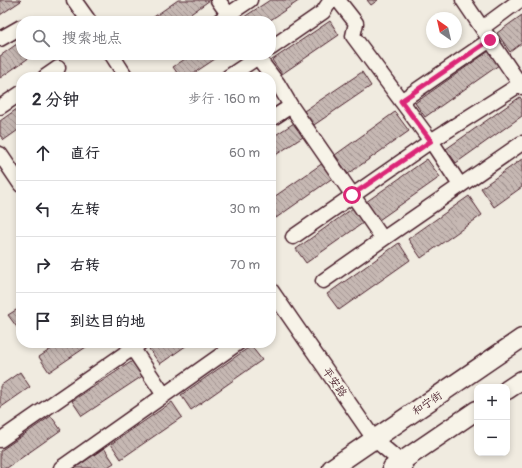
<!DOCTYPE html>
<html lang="zh">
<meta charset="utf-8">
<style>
body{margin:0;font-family:Pangolin,"LXGW WenKai TC",sans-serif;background:#f2f2f3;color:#2b2b33}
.controls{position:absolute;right:12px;bottom:12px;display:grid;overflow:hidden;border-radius:8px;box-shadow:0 2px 6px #0003}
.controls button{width:36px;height:36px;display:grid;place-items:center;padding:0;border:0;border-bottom:1px solid #e1e1e2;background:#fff;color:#2b2b33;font:20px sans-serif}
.compass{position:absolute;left:426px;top:12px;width:36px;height:36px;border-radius:50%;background:#fff;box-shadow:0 2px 6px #0003;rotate:326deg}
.stop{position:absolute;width:12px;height:12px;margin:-9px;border:3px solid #db2777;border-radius:50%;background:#fff}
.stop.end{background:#db2777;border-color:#fff;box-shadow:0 1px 4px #0008}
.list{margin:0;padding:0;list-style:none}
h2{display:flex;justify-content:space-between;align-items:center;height:52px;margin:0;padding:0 16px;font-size:17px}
h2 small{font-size:13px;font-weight:400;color:#7c7c81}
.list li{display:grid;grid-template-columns:26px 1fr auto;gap:12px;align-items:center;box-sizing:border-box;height:56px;padding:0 16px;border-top:1px solid #e1e1e2}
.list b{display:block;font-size:15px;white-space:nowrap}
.list em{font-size:13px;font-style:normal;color:#7c7c81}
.icon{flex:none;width:22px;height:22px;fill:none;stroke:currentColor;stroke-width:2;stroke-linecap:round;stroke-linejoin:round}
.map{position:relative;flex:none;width:522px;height:468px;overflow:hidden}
.search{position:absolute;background:#fff;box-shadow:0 2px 6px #0003;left:16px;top:16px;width:260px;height:44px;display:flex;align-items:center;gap:10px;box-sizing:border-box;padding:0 14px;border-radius:16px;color:#7c7c81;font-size:15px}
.panel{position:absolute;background:#fff;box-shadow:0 2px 6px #0003;left:16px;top:72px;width:260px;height:276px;border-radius:16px}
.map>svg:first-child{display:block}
</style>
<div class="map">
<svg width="522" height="468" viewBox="0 0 522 468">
<defs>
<pattern id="building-back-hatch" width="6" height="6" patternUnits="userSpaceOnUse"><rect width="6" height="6" fill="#c6b8b3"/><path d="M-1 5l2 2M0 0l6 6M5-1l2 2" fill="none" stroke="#a39592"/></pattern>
</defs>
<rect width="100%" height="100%" fill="#f0ebe0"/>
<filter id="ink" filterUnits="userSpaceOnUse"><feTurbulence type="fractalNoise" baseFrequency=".025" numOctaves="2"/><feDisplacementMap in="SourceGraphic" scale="8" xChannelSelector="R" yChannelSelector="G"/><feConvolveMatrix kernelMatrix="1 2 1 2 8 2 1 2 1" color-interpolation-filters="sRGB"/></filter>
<g filter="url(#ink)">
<path fill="url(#building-back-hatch)" stroke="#4a1f2b" d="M0 0H20L21 1 0 15Z
M178 0H210L181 21H148Z
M270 0H300L269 21H242L241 19Z
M367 0H378L371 5Z
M522 15V43L510 52 497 33Z
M330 21 339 35 282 74 272 60Z
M21 41V55H33L0 78V56Z
M489 51 499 65 425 117 415 103Z
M191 55H221L188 77H180L173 67Z
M362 72 371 86 314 125 304 111Z
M260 73 263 77H254Z
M520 97 522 100V116L456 163 446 149Z
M21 106V128L4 140 0 135V121Z
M395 112 409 131 348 174 335 155Z
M294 123 303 137 271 158V138Z
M427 159 440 177 379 220 366 202Z
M522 159V187L494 207 481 188Z
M323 163 334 177 276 218 271 210V199Z
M469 196 482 215 421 258 408 239Z
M353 208 363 223 306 263 296 249Z
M399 243 410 260 339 310 327 294Z
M21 307V328L19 330 8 315Z
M60 343H92L49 372 39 357Z
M158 343H190L160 364 149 349Z
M251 346 262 360 191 410 181 395Z
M134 360 144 375 82 416 72 401Z
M20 372 30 387 0 408V386Z
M172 402 182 417 121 459 111 444Z
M51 416 61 430 7 468H1L0 466V451Z
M104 448 114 463 106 468H75Z"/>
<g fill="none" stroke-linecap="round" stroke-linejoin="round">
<g stroke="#4a1f2b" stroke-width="17">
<path id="minor" d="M74 0 89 21
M218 0 233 21
M338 0 356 23 353 36 431 141 460 185
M463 0 522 87
M219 21 250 0
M482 28 520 0
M0 39 21 27
M271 48 323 12 331 0
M112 55 126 77
M256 55 278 84 291 106 383 239
M45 77 58 68
M228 77 261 55
M401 101 490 40
M0 107 21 93
M271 119 291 106
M0 154 21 185
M293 237 431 141 522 83
M323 281 383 239 522 143
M271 290 374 439 401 462 405 468
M129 343 164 395
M0 440 140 343
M61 468 238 343"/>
</g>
<g stroke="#4a1f2b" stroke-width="21">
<path id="major" d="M507 390 522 380
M332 468 522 338
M392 468 477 410"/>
</g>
<use href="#minor" stroke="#f7f3e8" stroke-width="14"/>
<use href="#major" stroke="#f7f3e8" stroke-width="18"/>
</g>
</g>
<g fill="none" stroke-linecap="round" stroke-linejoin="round" filter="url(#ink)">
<path stroke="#db2777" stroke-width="5" d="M352 195 431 141 401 101 490 40"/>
</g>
<g text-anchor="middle" stroke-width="4" stroke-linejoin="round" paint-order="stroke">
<g font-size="11" fill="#4a1f2b" stroke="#f7f3e8">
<text transform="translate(335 382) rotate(55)" y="4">平安路</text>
<text transform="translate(427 403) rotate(-34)" y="4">和宁街</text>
</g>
</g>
</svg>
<div class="controls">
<button>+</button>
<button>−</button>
</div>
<svg class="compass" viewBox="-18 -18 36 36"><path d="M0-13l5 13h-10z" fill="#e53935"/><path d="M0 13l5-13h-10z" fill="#7c7c81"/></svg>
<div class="stop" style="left:352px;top:195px"></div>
<div class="stop end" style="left:490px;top:40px"></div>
<div class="search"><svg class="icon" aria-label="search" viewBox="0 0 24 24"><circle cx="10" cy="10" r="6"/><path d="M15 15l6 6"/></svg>搜索地点</div>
<section class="panel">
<h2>2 分钟<small>步行 · 160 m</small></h2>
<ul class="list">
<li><svg class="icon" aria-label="ahead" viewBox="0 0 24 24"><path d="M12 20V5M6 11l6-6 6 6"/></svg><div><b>直行</b></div><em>60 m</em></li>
<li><svg class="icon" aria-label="left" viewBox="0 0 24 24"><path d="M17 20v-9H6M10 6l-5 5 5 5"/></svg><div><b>左转</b></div><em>30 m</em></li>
<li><svg class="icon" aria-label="right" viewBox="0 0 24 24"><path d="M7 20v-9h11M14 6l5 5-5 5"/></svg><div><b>右转</b></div><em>70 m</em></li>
<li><svg class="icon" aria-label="arrive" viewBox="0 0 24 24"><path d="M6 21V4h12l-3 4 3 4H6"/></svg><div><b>到达目的地</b></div></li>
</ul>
</section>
</div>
